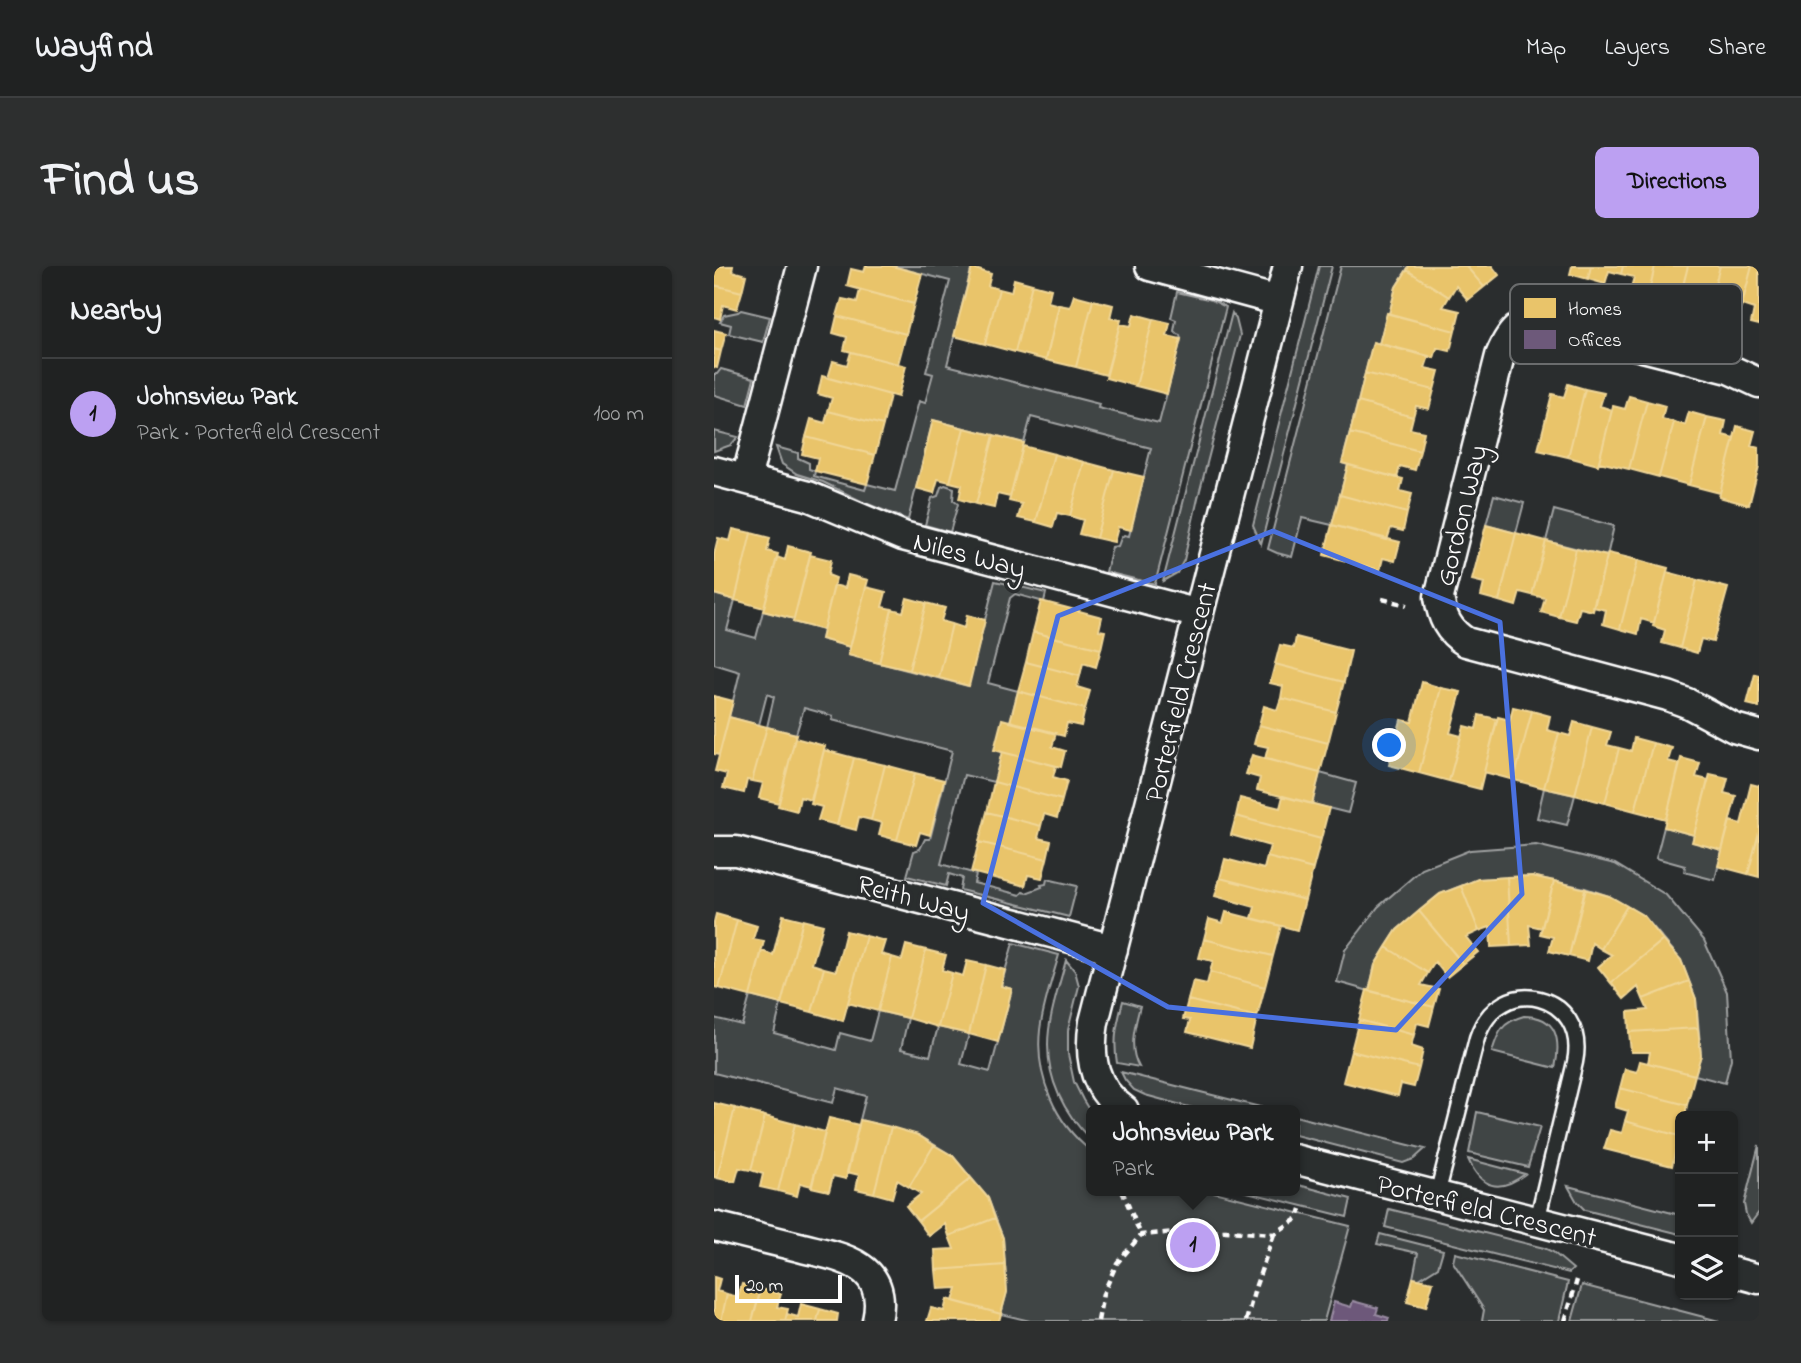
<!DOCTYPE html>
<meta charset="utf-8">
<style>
body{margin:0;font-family:"Indie Flower",sans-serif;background:#2d2f2f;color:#f1f3f6}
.controls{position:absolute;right:21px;bottom:21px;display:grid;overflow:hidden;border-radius:10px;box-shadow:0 2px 5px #0004}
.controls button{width:63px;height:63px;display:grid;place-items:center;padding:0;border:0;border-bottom:2px solid #3d3f40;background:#202222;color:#f1f3f6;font:35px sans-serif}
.scale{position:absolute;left:21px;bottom:18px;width:107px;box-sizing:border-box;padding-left:7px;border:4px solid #fff;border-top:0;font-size:19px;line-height:24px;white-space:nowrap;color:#fff;-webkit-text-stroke:5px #2a2d2e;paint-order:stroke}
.you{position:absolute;left:676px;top:480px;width:24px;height:24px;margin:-18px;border:5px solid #fff;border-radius:50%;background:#1a73e8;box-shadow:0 0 0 10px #1a73e833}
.badge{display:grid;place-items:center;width:46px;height:46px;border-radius:50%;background:#bca0f2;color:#111;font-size:23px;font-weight:700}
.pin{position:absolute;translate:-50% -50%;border:4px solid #fff;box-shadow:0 2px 7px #0006}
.popup{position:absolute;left:372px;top:839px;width:214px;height:91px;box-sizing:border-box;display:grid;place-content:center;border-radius:10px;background:#202222;filter:drop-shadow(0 2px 5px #0005);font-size:23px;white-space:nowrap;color:#a2a4a5}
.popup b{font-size:26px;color:#f1f3f6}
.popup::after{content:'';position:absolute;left:50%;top:100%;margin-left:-14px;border:14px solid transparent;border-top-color:#202222}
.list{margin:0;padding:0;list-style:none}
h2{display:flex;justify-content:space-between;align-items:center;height:91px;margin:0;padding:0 28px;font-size:30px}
h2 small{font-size:23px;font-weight:400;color:#a2a4a5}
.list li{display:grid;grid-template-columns:46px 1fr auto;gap:21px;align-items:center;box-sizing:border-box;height:112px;padding:0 28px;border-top:2px solid #3d3f40}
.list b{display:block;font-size:26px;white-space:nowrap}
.list p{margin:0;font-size:23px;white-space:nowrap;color:#a2a4a5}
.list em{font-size:23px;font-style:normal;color:#a2a4a5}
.icon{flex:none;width:38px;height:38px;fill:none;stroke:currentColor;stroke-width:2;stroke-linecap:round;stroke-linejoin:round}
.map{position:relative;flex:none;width:1045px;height:1055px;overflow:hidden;border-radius:10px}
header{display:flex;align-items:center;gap:42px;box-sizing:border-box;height:98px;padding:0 35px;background:#202222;border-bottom:2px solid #3d3f40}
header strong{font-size:33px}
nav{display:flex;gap:38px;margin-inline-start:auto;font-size:24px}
.intro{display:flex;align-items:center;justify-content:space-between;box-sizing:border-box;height:168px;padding:0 42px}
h1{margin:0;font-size:49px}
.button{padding:18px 32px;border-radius:10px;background:#bca0f2;color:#111;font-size:24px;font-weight:700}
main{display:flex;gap:42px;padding:0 42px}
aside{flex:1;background:#202222;border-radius:10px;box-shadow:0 2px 5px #0004}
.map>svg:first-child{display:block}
</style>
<header>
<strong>Wayfind</strong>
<nav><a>Map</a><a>Layers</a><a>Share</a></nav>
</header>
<div class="intro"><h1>Find us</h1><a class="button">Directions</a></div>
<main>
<aside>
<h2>Nearby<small></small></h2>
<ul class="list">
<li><span class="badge">1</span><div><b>Johnsview Park</b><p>Park · Porterfield Crescent</p></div><em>100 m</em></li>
</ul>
</aside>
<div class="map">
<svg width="1045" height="1055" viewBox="0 0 1045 1055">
<rect width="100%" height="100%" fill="#2a2d2e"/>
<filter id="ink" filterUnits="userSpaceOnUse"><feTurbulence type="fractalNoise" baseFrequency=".0143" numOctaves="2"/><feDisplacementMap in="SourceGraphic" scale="14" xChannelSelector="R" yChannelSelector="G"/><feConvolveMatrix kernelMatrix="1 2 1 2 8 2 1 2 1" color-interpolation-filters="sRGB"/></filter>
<g filter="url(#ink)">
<path fill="#414445" stroke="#a0a2a2" stroke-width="2" d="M178 0H239L245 2 246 0H258L233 99 385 138 384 142 445 157 467 73 466 69 463 68 460 65 462 54 457 52 463 26 498 34 512 41 441 318 392 306 398 281 404 280 407 272 410 269 415 270 437 182 317 151 310 177 219 154 194 254 149 236 109 216 83 208 68 198 62 181 84 187V192L95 197V203L101 205 100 210 151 224 153 218 181 225 205 135 211 137 219 108 212 106 236 15Z
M605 0H618L547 278 539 259Z
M627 0H695L682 21 675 48H673L665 78 659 77 628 197 634 199 618 259 588 252 578 291 563 287 554 283Z
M27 44 56 51 49 76 15 68 17 59 6 56 10 49 24 46Z
M518 47 522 53 526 69 484 232 470 294 463 307 449 315Z
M7 103 40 112 33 139 1 129 0 108H3Z
M0 165 24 171 17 179 0 185Z
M231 219 240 222 239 234 244 238 236 266 211 259 218 232 224 230 227 221Z
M780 229 810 237 802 267 772 259Z
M840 244 900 260 893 290 832 275Z
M281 315 332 327 330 336 301 328 296 332 274 417 304 425 280 516 250 509 227 598 262 608 260 617 306 629 309 626 312 627 328 621 327 619 332 618 333 613 363 620 355 651 246 624 248 612 235 608 232 620 193 610 200 585 206 583 211 573H216L238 485 118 454 119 450 90 442 82 468 53 461 60 431 53 428 45 459 15 451 26 406 0 398V328L21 334 13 364 42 372 49 345 80 353 79 356 109 364 107 373 136 381 135 389 254 420Z
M606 507 642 517 634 547 598 538Z
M830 522 861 529 853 559 823 552Z
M950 561 980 569 979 576 1008 584 1001 614 970 606 971 600 942 592Z
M822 579 901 598 952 629 990 674 1013 726 1017 793 1011 817 981 809 987 789 982 733 967 694 930 650 895 630 871 622 818 610 764 613 726 628 683 664 661 699 655 725 623 716 631 684 646 665 664 641 708 603 756 584Z
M299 677 345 689C338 713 329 739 326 764 321 810 341 857 377 885L378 925H496L636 960 610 1055H316L287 1048 293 1026 289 972 274 932 239 890 204 869 146 854 152 830 123 822 119 837 0 807V752L28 759 36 730 67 738 60 767 122 784 126 767 156 775 164 745 194 752 187 783 216 790 224 761 255 768 247 798 276 806 298 723 287 720Z
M352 694 361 705 365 720 354 764V788L360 816 369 834 377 847V874C351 848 334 817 334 779 334 751 345 721 352 694Z
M409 735 426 740C421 760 414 782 425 801L403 797C399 773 403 758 409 735Z
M810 750C844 750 847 775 841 802L778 786C784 766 788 756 810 750Z
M407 806 558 844H486L431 829 420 824 411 814Z
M763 846 826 861 814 901 755 887Z
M581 850 711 883 700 893 689 897 581 869Z
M1045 879V946L1037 957 1032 948 1030 938Z
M754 893 811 908C785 928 767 922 754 893Z
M581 918 637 933 633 951 529 925H580Z
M854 920 966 949V968L871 944 863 936Z
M675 943 830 982 839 986 859 1003 855 1007 671 961Z
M666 968 729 984 724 1001 705 1013 699 1012 704 987 663 978Z
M741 987 854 1016 845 1055H768L770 1044 739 996Z
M868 1019 1005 1055H858Z"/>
<path fill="#e9c46a" stroke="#f0d697" stroke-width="2" d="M0 0H19L18 5 32 9 28 26 0 19Z
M152 0H178L208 8 200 38 133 20 137 3 150 6Z
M695 0H752L770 21 754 34 742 20 735 31 693 4Z
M752 0H778L785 9 770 21Z
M858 0H877L874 13 856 8Z
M877 0H909L907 8 895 5 891 18 874 13Z
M909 0H941L934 30 916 25 920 11 907 8Z
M941 0H974L968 24 955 20 951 35 934 30Z
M974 0H1006L993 48 976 43 979 30 967 27Z
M1006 0H1038L1027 42 1015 39 1011 52 993 48Z
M1038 0H1045V59L1037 57 1040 43 1028 39Z
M258 2 277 8 274 20 285 23 271 78 240 70Z
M693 4 735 31 729 41 746 45 741 65 675 48 682 21Z
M300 13 318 18 301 86 271 78 285 23 297 26Z
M318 18 337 23 334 36 345 39 332 94 301 86Z
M0 19 28 26 23 43 9 39 6 53 0 51Z
M146 24 200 38 192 68 123 50 128 33 143 36Z
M360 29 379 34 362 101 332 94 345 39 356 41Z
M379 34 399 39 396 52 407 54 392 109 362 101Z
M673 47 741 65 736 85 723 82 720 92 665 78Z
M420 48 439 53 422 120 392 112 406 58 417 60Z
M123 50 192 68 184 98 130 84 133 71 119 67Z
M439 53 456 57 453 70 467 73 453 128 422 120Z
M0 64 12 67 7 85 0 83Z
M659 76 715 90 711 102 725 105 720 124 651 107Z
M0 83 7 85 3 102 0 101Z
M137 86 192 100 184 131 114 112 119 95 133 99Z
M651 107 720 124 715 143 702 140 699 151 644 136Z
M108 110 176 129 169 159 114 145 118 132 104 128Z
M854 118 871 123 854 191 824 184 838 128 850 131Z
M871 123 890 127 886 140 898 144 884 199 854 191Z
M915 130 933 135 915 203 885 196 899 140 911 143Z
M933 135 951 140 948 153 960 156 945 211 915 203Z
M644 136 699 151 696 163 710 166 706 185 636 167Z
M114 145 169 159 161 189 92 171 97 153 111 157Z
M975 146 993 151 975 219 945 211 960 156 971 159Z
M993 151 1012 155 1009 169 1020 172 1006 227 975 219Z
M219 154 250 162 236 216 224 213 220 227 202 222Z
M1023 160 1041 165 1037 180 1045 182V200L1035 239 1005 231Z
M250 162 280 169 262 238 245 233 248 219 236 216Z
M636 167 706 185 701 204 686 200 683 212 628 197Z
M280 169 310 177 296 231 283 228 280 242 262 238Z
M92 171 161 189 153 218 101 205 104 192 88 188Z
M309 180 340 188 322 256 304 252 308 238 295 235Z
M340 188 370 196 356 250 343 247 339 261 322 256Z
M370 196 400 204 382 272 365 268 369 254 356 250Z
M634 199 689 213 686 225 698 228 693 247 626 229Z
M400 204 430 211 417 264 404 261 400 276 382 272Z
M626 229 693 247 689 265 677 262 673 274 618 259Z
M618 259 686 276 681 295 669 292 666 304 610 289Z
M772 259 802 267 785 335 767 330 770 317 758 314Z
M19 263 37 267 21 334 0 328V288L4 272 16 275Z
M37 267 56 272 53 285 64 288 50 342 21 334Z
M802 267 832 275 818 329 806 326 802 340 785 335Z
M832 275 862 283 845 351 827 346 831 332 818 329Z
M74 280 97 286 80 353 49 345 63 291 71 294Z
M862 283 893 290 879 345 866 342 862 355 845 351Z
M894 287 924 294 906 363 889 358 892 344 879 341Z
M96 289 117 294 114 309 122 312 109 364 79 356Z
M924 294 954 302 940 357 927 353 924 368 906 363Z
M953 306 983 314 966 382 948 377 951 364 939 360Z
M134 309 154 314 136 381 107 373 120 319 131 322Z
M983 314 1014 322 999 376 987 373 983 387 966 382Z
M152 321 172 326 168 341 178 343 165 397 134 389Z
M193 332 212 337 195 404 165 397 178 343 189 346Z
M327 335 388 351 385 364 391 365 387 383 319 366Z
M212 337 231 342 227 355 238 358 225 412 195 404Z
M253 349 271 354 255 420 225 412 238 358 250 362Z
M319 366 387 383 382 401 369 397 366 410 312 396Z
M582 371 637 385 630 416 561 398 566 379 580 382Z
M312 396 366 410 363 421 376 425 371 443 304 425Z
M561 398 630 416 622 446 567 432 569 420 556 417Z
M1041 408 1045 409V441L1033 438Z
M708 416 727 422 705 507 675 499 687 454 698 456Z
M727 422 747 426 736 467 747 470 735 515 705 507Z
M304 425 371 443 367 460 353 457 350 470 296 456Z
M0 430 19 435 5 489 0 488Z
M567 432 622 446 614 477 545 459 550 440 563 444Z
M799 441 818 445 800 514 770 506 784 451 796 454Z
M818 445 836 450 833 464 845 467 830 522 800 514Z
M765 449 783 453 766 523 735 515 750 460 762 463Z
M15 451 53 461 38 515 33 514 30 527 9 522 13 508 1 505Z
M288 453 342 467 338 481 351 485 347 501 280 484Z
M860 456 878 461 861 529 830 522 845 467 856 470Z
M545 459 614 477 606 507 551 493 554 481 540 478Z
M53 461 82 468 65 537 45 532 49 517 38 515Z
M878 461 897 466 893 479 905 482 891 537 861 529Z
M81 472 111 480 97 534 86 531 83 545 64 540Z
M920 472 939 477 921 545 891 537 905 482 917 485Z
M939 477 958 482 954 495 966 498 952 553 921 545Z
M110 484 140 492 123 559 104 554 108 541 97 538Z
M288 486 342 500 339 511 353 515 348 534 280 516Z
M538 489 606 507 598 538 543 524 546 512 532 508Z
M140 492 171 499 157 554 145 551 142 564 123 559Z
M967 492 986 497 982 511 994 514 980 569 950 561Z
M171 499 201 507 183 574 165 569 168 557 157 554Z
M201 507 230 514 216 569 206 566 202 579 183 574Z
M996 508 1014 512 1010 527 1022 530 1008 584 978 576Z
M280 516 348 534 343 552 330 548 327 560 273 546Z
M1037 518 1045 520V566L1034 608 1004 600 1016 555 1027 558Z
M569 530 615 542 607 573 522 550 526 532 566 542Z
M273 546 327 560 324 572 337 575 333 593 265 576Z
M522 550 607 573 599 603 553 591 556 580 517 569Z
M1045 566V611L1034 608Z
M265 576 333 593 328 612 314 609 311 620 257 606Z
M553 591 599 603 591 634 506 612 511 593 550 603Z
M818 610 840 615 828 662 815 659 817 679 797 680 793 611Z
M793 611 797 680 777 681 776 661 765 665 747 620 764 613Z
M506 612 591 634 583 664 538 652 541 641 501 630Z
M840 615 872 623 855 690 835 685 839 671 826 668Z
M747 620 765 665 752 671 764 686 749 698 705 645 726 628Z
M871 623 895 630 913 640 887 683 878 677 874 695 855 690Z
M913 640 930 650 949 674 897 717 884 701 898 689 887 683Z
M705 645 749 698 733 711 721 696 714 707 672 681 683 664Z
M512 646 567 660 559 690 490 673 495 653 509 657Z
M2 648 23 654 5 722 0 721V656Z
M69 649 89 654 67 738 36 730 48 685 59 689Z
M23 654 43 660 39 673 50 675 36 730 5 722Z
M89 654 109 659 98 698 110 702 98 746 67 738Z
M132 665 152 670 129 755 98 746 110 702 122 705Z
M152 670 171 675 167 688 178 691 164 745 134 737Z
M490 673 559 690 551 721 496 706 499 695 485 692Z
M949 674 967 694 975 715 929 733 924 721 910 733 897 717Z
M192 679 212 684 194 752 164 745 178 691 188 694Z
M672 681 714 707 707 719 725 723 720 741 655 725 661 699Z
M212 684 232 689 228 704 238 707 224 761 194 752Z
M253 695 272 699 255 768 224 761 238 707 249 710Z
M272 699 291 704 287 720 298 723 284 776 255 768Z
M496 706 551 721 543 751 474 734 479 715 493 718Z
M975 715 982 733 984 762 915 766 914 746 934 744 929 733Z
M653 724 720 741 715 760 703 757 700 769 645 754Z
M474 734 543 751 536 782 473 766 476 754 469 753Z
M645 754 700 769 697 780 709 784 705 802 637 785Z
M984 762 987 789 981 809 934 797 936 786H917L915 766Z
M637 785 705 802 700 821 687 818 684 830 629 816Z
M926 795 981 809 973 839 906 822 911 803 923 806Z
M906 822 973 839 971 850H966L965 870 911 855 914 845 901 841Z
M0 837 21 842 3 912 0 911Z
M21 842 51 850 37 904 25 902 21 916 3 912Z
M51 850 81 858 64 925 46 921 49 908 37 904Z
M115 852 145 859 132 913 119 910 115 925 97 921Z
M146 854 177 861 160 927 142 923 145 909 133 906Z
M911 855 965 870 958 900 890 883 896 864 908 867Z
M81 858 111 866 98 920 86 917 83 930 64 925Z
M177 861 204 869 220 879 195 921 183 914 178 932 160 927Z
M220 879 239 890 257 912 204 955 192 940 207 928 195 921Z
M257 912 274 932 281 952 235 970 231 958 215 970 204 955Z
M281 952 289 972 291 999 222 1004 221 984 240 983 235 970Z
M291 999 293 1026 287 1048 239 1035 243 1022 224 1023 222 1004Z
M0 1011 6 1013 3 1025 13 1028 7 1055H0Z
M699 1012 719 1016 712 1041 693 1036Z
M28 1018 47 1023 38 1055H7L13 1028 24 1031Z
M47 1023 67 1028 63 1041 74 1043 71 1055H38Z
M233 1033 287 1048 285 1055H213L217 1042 230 1045Z
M87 1038 106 1043 103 1055H71L73 1048 84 1051Z
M106 1043 124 1048 123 1055H103Z"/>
<path fill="#6d597a" stroke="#998ba2" stroke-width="2" d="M639 1035 664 1042 662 1048 675 1052 674 1055H615L620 1036 637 1041Z"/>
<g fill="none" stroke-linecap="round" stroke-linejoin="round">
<g stroke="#fff" stroke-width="19">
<path id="lane" d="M723 929 763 772C785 704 875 728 861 796L823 955"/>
</g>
<g stroke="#fff" stroke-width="33">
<path id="street" d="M436 0 565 35
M1045 117 1015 103 838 58C808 52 797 63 786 90L725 331C728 351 734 365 752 376L954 430 973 437 1020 462 1045 469
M0 205 94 230 189 270 485 348
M32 213 88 0
M0 585H22L399 683
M410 844C379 822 374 791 380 756L574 0
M580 893 966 992
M0 960C28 967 56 974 85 981 107 987 133 990 151 1005 166 1018 167 1037 163 1055
M1019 1006 1045 1013"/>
</g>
<path stroke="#fff" stroke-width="4.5" stroke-dasharray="7 5" stroke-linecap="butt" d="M668 333 693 339
M408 925 427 969
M384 1055 389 1028 403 997 427 969 462 966 512 965 560 968 584 952 587 943
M532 1055 542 1019 560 968
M851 1055 863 1014"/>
<use href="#lane" stroke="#2a2d2e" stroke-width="14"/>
<use href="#street" stroke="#2a2d2e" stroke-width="28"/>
</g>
</g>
<path fill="none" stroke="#4a71e0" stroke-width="5" stroke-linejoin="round" d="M559 265 786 356 808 628 682 764 454 741 269 637 344 350Z"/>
<g text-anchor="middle" stroke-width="7" stroke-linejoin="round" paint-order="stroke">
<g font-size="28" fill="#fff" stroke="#2a2d2e">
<text transform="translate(746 249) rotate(-76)" y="10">Gordon Way</text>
<text transform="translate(256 288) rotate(15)" y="10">Niles Way</text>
<text transform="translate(465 426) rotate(-76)" y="10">Porterfield Crescent</text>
<text transform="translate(200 631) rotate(15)" y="10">Reith Way</text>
<text transform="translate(773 943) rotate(14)" y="10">Porterfield Crescent</text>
</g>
</g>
<rect x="796" y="18" width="232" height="80" rx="10" fill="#2a2d2e" stroke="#6a6c6d" stroke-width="2"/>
<rect x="810" y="32" width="32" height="20" fill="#e9c46a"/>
<rect x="810" y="64" width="32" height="19" fill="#6d597a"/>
<g font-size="19" fill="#fff">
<text x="854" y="49">Homes</text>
<text x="854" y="80">Offices</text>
</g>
</svg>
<div class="controls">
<button>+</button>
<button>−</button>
<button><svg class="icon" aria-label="layers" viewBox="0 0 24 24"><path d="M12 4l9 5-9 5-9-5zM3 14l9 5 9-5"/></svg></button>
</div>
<div class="scale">20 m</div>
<div class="you"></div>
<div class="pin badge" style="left:479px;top:979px">1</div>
<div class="popup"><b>Johnsview Park</b>Park</div>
</div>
</main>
